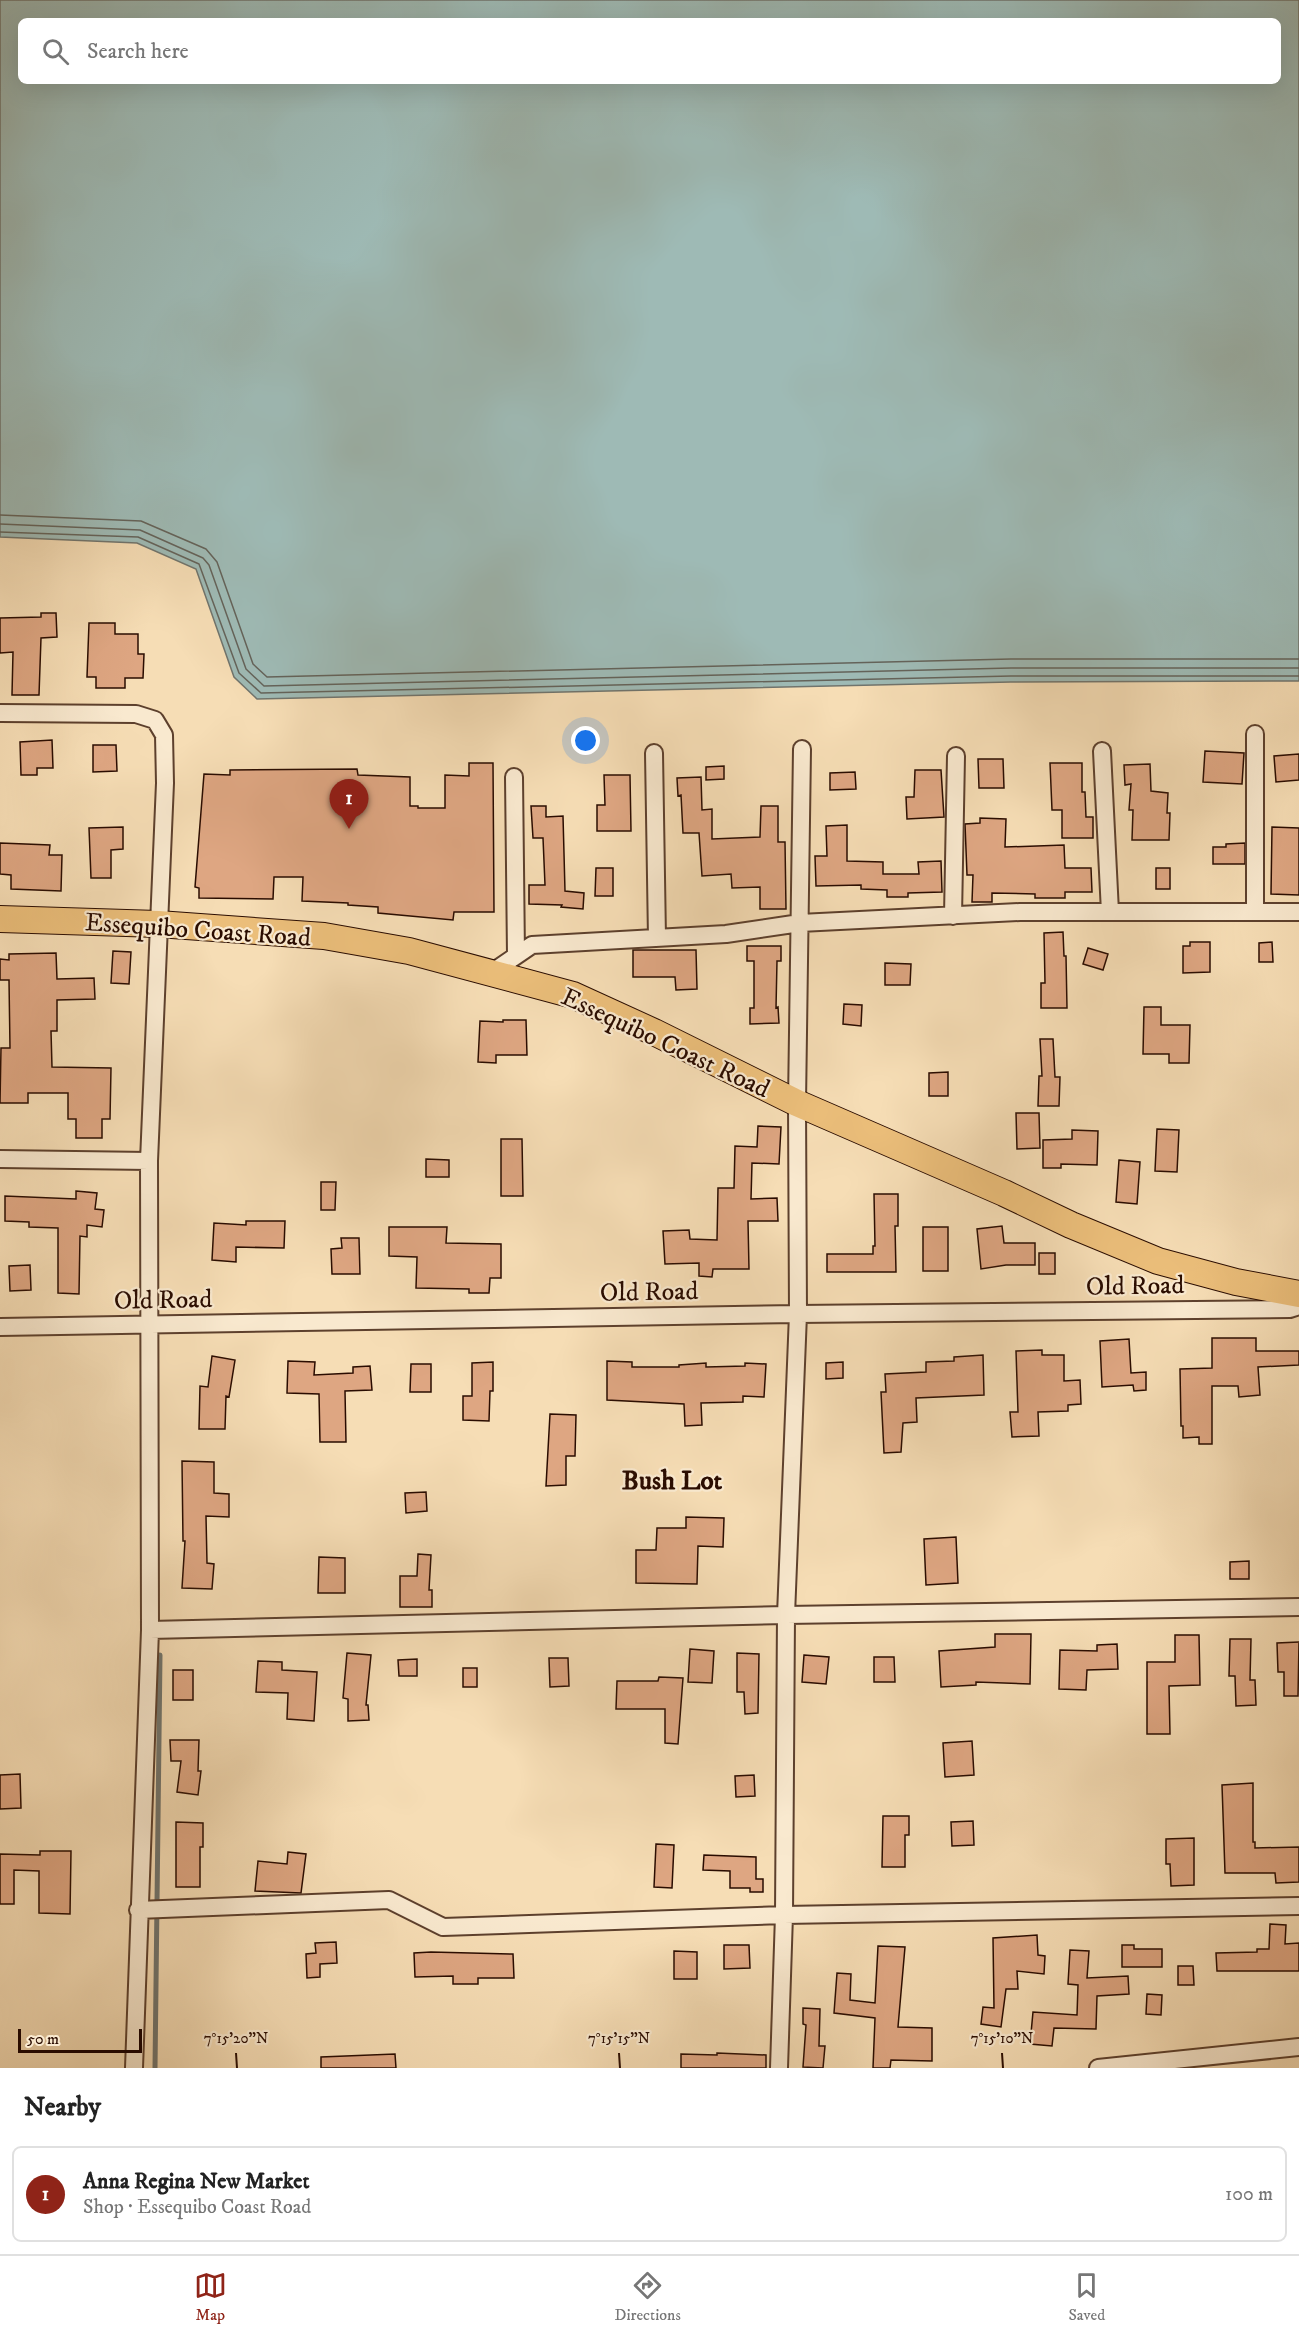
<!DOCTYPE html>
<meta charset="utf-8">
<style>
body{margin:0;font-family:"IM FELL DW Pica",serif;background:#f2f2f2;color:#222}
.scale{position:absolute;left:18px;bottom:15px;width:124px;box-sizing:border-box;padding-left:6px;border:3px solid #2a0c00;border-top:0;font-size:16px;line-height:21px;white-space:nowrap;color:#2a0c00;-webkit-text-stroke:4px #f9e9cf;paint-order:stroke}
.you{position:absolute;left:586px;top:741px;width:21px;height:21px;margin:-15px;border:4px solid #fff;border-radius:50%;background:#1a73e8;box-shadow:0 0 0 9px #1a73e833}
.badge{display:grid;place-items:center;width:39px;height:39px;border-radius:50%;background:#8f2418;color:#fff;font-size:20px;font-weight:700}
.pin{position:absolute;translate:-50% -50px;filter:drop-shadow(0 2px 3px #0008)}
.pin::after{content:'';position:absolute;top:32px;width:21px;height:18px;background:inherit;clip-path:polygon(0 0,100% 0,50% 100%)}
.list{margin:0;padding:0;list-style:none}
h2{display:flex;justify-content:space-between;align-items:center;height:78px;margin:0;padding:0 24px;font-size:26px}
h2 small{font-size:20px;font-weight:400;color:#767676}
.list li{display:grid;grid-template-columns:39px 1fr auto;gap:18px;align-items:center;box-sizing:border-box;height:96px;margin:0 12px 12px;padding:0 12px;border:2px solid #e0e0e0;border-radius:9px}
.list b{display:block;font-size:22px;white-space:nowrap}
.list p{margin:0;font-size:20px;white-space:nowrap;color:#767676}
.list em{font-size:20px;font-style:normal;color:#767676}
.icon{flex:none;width:33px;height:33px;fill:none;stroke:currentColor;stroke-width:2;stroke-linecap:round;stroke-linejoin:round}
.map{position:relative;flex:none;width:1299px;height:2068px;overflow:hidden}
.search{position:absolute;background:#fff;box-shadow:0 6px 24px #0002;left:18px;right:18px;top:18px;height:66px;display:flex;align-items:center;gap:15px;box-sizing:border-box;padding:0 21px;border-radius:9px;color:#767676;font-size:22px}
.sheet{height:186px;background:#fff}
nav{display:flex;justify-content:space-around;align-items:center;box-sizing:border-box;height:84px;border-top:2px solid #e0e0e0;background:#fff;font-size:16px;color:#767676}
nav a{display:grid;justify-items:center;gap:3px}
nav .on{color:#8f2418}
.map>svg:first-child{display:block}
</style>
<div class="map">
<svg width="1299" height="2068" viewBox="0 0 1299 2068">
<rect width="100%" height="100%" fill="#f6ddb5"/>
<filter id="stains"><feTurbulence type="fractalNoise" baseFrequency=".00333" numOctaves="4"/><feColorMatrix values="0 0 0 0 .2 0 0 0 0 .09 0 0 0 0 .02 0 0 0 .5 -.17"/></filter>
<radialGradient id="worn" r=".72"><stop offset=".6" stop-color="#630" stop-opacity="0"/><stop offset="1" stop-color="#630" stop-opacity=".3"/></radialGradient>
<path fill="#9ebab5" stroke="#70746d" stroke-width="1.5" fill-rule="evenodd" d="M0 0H1299V681L1011 682 257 699 234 677 196 569 137 543 0 537ZM21 21H1278V81H21Z"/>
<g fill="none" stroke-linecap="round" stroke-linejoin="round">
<path stroke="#64635a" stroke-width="1.5" d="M0 515 141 521 206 549 217 562 253 664 267 677 1011 659H1299
M0 524 140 530 203 558 209 565 246 669 264 686 1011 668H1299
M0 532 138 537 199 564 239 673 261 693 1011 676H1299"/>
<path stroke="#70746d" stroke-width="5" d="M155 2068 160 1655"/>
</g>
<path fill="#dea682" stroke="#2a0c00" stroke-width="1.5" d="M41 613H56L57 637 41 638 39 695H12L13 652 0 653V618L41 617Z
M89 623H115V634H138V654H144L143 678H125V688H96V677H87Z
M52 740 53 768H37V775H21L20 742Z
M93 745H116L117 771 93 772Z
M1205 751 1244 753 1242 784 1203 782Z
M1299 754V780L1276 782 1274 756Z
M978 759H1003L1004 788H979Z
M469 763H493L494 912H454L453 920 378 913V907L348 905V903L302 901 303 877H274L273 899 199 898V888L195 887 204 774 230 775V770L357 769 358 775 410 777V806H418V808H445V775L469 776Z
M1050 763H1082V792H1085L1086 817H1093V838H1062V810H1052Z
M1150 764 1151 791 1168 793 1167 813H1170L1169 840H1132L1133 810H1129L1131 784 1125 785 1124 765Z
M724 766V779L706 780V767Z
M915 770H941L944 817 907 819 906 797H914Z
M855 772 856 789 830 790V773Z
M604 775H630L631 831H597V805H605Z
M701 777 702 810 712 809V839L760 837 761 806H778V842H785L786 909H760V887L732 888 731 874 702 876 699 833H683L681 795 678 796 677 778Z
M531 806H546V817L563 816 565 891 584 893 583 909 561 907 562 905 529 904V885H545L543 838H533Z
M980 818 1006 819 1005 847 1064 845 1065 868H1091L1092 892H1065V898H1035V894L992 893V902H972L973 875H967L965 824 980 823Z
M847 825V861L883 862V874H919L918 862 941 861 942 892 908 893V897H887V890L861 889V885L816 886 815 856H827L826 826Z
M123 827V849L111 850V878H91L89 828Z
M1272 827 1299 828V895L1271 894Z
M0 843 50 845 49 855H62L61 891 11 889V875L0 874Z
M1245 843V864H1213V847H1226V844Z
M596 868H613V896H595Z
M1156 868H1170V889H1156Z
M1063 932 1064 956H1066L1067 1008H1041V983H1045L1044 933Z
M1190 942H1210V972L1183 973V946H1190Z
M1272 942 1273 962H1259V943Z
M747 946H781V961H777L776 1008 778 1007 779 1023 750 1024V1008H754V961H747Z
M1088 948 1108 954 1103 970 1083 964Z
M633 950H696L697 989 676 990 675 977H633Z
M113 951 131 952 129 984 111 983Z
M56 953 57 979 94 978 95 999 57 1000V1031H51L52 1067 111 1068 110 1119H102V1138H76V1119H68V1093H28V1103H0L1 1048H10L9 980H0V959L9 960V954Z
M885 963 911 964 910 985H885Z
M844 1004 862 1005 861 1026 843 1024Z
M1144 1007H1161V1025H1190L1189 1063H1169V1054H1143Z
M503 1020H526L527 1055H496V1063L478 1062 480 1021 503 1022Z
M1040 1039H1053L1055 1077H1060L1059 1106H1038L1039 1076H1042Z
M948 1072V1096H929V1073Z
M1016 1113H1039L1040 1148 1017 1149Z
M758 1126 781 1127 779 1164 752 1163 751 1199 777 1198 778 1221H748L749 1269H713L712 1277 699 1276V1263L665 1264 663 1231 689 1230 690 1239 717 1240 718 1188H734L735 1146 757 1147Z
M1157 1129 1179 1130 1177 1172 1155 1171Z
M1072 1130 1098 1131 1097 1165 1061 1164V1168H1043V1140L1072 1139Z
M501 1139H522L523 1196H501Z
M426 1159 449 1160V1177H426Z
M1119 1160 1140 1162 1137 1204 1116 1202Z
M321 1182H336L335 1210H321Z
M76 1191 97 1193 95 1209 104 1210 102 1227 87 1225V1237L80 1236 79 1294 58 1293V1228L29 1227V1222L5 1221V1196L76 1199Z
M874 1194H898V1226H895L896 1272H827V1254H873V1246H875Z
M246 1221H285L284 1248 236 1247V1262L212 1260 214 1223 246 1225Z
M1002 1226 1004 1243H1035V1265H1006L981 1269 977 1229Z
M389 1227H447L446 1243 501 1244V1278H490L489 1293H469V1289L416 1288 417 1257 389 1256Z
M923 1227H948V1271H923Z
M341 1238H359L360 1274H332L331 1249 342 1248Z
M1039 1253H1055V1274H1039Z
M30 1265 31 1290 10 1291 9 1266Z
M1212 1338H1256V1351H1299V1365L1258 1367 1260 1395 1239 1397 1238 1386H1212V1444H1199V1437L1183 1438V1426H1181L1180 1369 1212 1368Z
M1129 1339 1131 1373 1146 1372V1390L1134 1391 1133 1385 1102 1387 1100 1341Z
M1042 1350V1355H1064V1381L1080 1380 1081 1404 1068 1405V1411L1038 1412 1039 1436 1012 1437 1010 1412H1018L1016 1351Z
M983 1355 984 1395 916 1398 917 1422 903 1423 901 1452 884 1453 881 1392H886L885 1374 926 1372V1362L954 1361V1357Z
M212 1356 235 1360 229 1397 226 1396 225 1429H199L200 1386 208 1387Z
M288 1361 315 1362 314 1375 353 1373V1367L370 1366 372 1390 345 1391 346 1442H320L319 1394 287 1393Z
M607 1361 632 1362V1367H679V1365L706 1363V1367L745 1366V1363L766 1364 764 1397 743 1396V1402L701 1403 702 1425 685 1426 684 1404 607 1400Z
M493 1362V1391H490L489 1421 463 1420V1396H472V1363Z
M843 1362V1378L826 1379V1363Z
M411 1364H431V1392H410Z
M550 1414 576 1415 575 1456H566V1485L546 1486Z
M182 1461 214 1462V1493L229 1494V1517L206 1516 207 1563 214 1564 212 1589 182 1588 185 1541H183Z
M426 1492 427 1511 406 1513 405 1493Z
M686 1517 724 1518 723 1547 698 1546 697 1584 636 1583V1550H656L657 1528H686Z
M956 1537 958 1583 926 1585 924 1539Z
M418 1554 431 1555 429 1590H432V1607H400V1576H417Z
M319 1557 345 1558V1593H318Z
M1249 1561V1579H1230V1562Z
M995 1634H1031L1030 1684 976 1682V1685L941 1687 939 1651 995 1647Z
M1175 1635H1199L1200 1685 1169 1686 1170 1734H1147V1662H1175Z
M1230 1639H1251L1250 1680H1255L1256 1705 1236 1706 1235 1676H1229Z
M1299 1642 1298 1696H1284V1672H1278L1277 1643Z
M1117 1644 1118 1669 1087 1670 1086 1690 1059 1689 1060 1650 1097 1651V1645Z
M690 1649 714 1651 712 1683 688 1682Z
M347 1653 371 1655 366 1705H368L369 1720 348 1721V1699L343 1698Z
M737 1653 759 1654 758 1713 745 1714 744 1692H737Z
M804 1655 829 1657 826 1684 802 1682Z
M874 1657H894L895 1682H874Z
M549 1658H568L569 1686 550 1687Z
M417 1659V1676H399L398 1660Z
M258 1661 282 1662V1670L317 1672 314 1721 287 1719 288 1693 256 1692Z
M463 1668H477V1687H463Z
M173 1670H193V1700H173Z
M659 1677 683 1678 678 1744 665 1743V1709H616L617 1681H658Z
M170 1740H199L198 1771H201L198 1795 177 1792 181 1761H171Z
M972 1741 974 1775 945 1777 943 1743Z
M20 1774 21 1808 0 1809V1775Z
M754 1775 755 1796 736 1797 735 1776Z
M1253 1783V1842H1255V1848L1299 1847V1882L1276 1883 1275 1873H1225L1222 1785Z
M883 1816H909V1835H905V1867H882Z
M973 1821 974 1845 952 1846 951 1822Z
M176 1822 203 1823V1847H200V1887H176Z
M1194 1838V1885L1171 1886 1170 1864H1166V1839Z
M656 1844 674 1845 672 1888 654 1887Z
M40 1851H71L70 1914 39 1913V1871L14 1870V1904H0V1854L40 1855Z
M288 1852 306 1854 301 1893 255 1891 258 1861 287 1864Z
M704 1855 756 1857V1879H763V1892H750V1888H730V1871L703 1870Z
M1270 1924 1286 1925 1285 1944 1299 1943V1971H1217L1216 1953 1257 1952V1949H1269Z
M1037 1935 1038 1955 1045 1956 1044 1974 1017 1971 1018 1989H1006L1001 2027 981 2024 983 2007 994 2008 993 1938Z
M336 1942 337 1963 320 1964V1977L307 1978 306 1954 316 1953 315 1943Z
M724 1945H749L750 1968 724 1969Z
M1122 1945H1134V1949H1162V1967H1122Z
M878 1946 905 1947 898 2027 932 2028V2061L891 2060 890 2068H873L875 2018 834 2013 837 1973 851 1974 850 2000 875 2003Z
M1070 1950 1089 1951 1087 1978 1128 1976 1129 1994 1097 1996 1096 2029 1054 2028 1052 2046 1030 2044 1033 2012 1077 2015 1078 1985 1068 1984Z
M674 1951 697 1952V1979H674Z
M431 1952 513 1954 514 1978H478V1984H453V1976L415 1977 414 1953Z
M1178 1966H1193L1194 1985H1178Z
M1147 1994 1162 1995 1161 2015 1146 2014Z
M803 2008 820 2009 819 2046H825L823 2068 803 2067 806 2025 803 2024Z
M717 2053 766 2055V2068H681V2054L717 2055Z
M395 2054 396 2068H321V2057Z"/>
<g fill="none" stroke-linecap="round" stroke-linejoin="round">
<g stroke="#5d402d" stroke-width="20">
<path id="street" d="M0 713 136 714 155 720 164 735 165 783 149 1161 150 1630 134 2068
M1102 751 1110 912
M654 753 657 938
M514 777 516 956
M1255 911V734
M953 916 956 756
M491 973 532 945 726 934 800 923 1020 912H1299
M0 1159 149 1161
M0 1327 798 1314 1290 1309 1299 1306
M150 1630 786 1615 1299 1607
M138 1910 389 1900 443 1927 784 1915 1299 1906
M779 2068 784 1915 786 1615 798 1314 797 1103 802 749
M1098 2068 1299 2047"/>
</g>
<g stroke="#2a0c00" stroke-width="28">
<path id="primary" d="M0 919 158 924 324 936 409 951 573 995 654 1032 797 1103 1004 1193 1071 1225 1158 1261 1236 1282 1299 1294"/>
</g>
<use href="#street" stroke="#f9e9cf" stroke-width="16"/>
<use href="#primary" stroke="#ebbe7a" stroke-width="26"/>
</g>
<path fill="none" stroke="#2a0c00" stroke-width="2" d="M236 2053 237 2068M619 2053 620 2068M1002 2053 1003 2068"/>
<g text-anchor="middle" stroke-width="4.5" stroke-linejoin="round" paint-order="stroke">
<g font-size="26" fill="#2a0c00" stroke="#f9e9cf">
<text transform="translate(198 929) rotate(4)" y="9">Essequibo Coast Road</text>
<text transform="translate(666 1042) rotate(25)" y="9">Essequibo Coast Road</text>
<text transform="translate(1135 1285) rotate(-1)" y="9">Old Road</text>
<text transform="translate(649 1291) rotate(-1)" y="9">Old Road</text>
<text transform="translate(163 1299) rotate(-1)" y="9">Old Road</text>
</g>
<g font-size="27" font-weight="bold" fill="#2a0c00" stroke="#f9e9cf">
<text x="672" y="1489">Bush Lot</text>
</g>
</g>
<g font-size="15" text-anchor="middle" fill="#2a0c00" stroke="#f9e9cf" stroke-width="4.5" stroke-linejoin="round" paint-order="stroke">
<text x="236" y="2043">7°15'20"N</text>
<text x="619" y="2043">7°15'15"N</text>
<text x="1002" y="2043">7°15'10"N</text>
</g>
<rect width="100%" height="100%" filter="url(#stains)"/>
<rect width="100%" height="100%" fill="url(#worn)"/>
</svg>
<div class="scale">50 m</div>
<div class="you"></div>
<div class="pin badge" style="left:349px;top:829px">1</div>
<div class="search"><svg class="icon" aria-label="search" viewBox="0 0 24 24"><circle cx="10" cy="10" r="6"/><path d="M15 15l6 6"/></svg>Search here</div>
</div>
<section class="sheet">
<h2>Nearby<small></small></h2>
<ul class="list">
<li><span class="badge">1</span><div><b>Anna Regina New Market</b><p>Shop · Essequibo Coast Road</p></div><em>100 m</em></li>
</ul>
</section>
<nav>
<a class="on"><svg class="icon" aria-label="map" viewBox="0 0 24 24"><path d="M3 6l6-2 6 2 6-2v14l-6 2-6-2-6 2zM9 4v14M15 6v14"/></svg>Map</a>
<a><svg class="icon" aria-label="directions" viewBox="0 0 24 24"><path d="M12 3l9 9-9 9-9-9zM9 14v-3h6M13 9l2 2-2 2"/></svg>Directions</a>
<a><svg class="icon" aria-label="saved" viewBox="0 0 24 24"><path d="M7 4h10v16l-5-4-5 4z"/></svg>Saved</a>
</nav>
